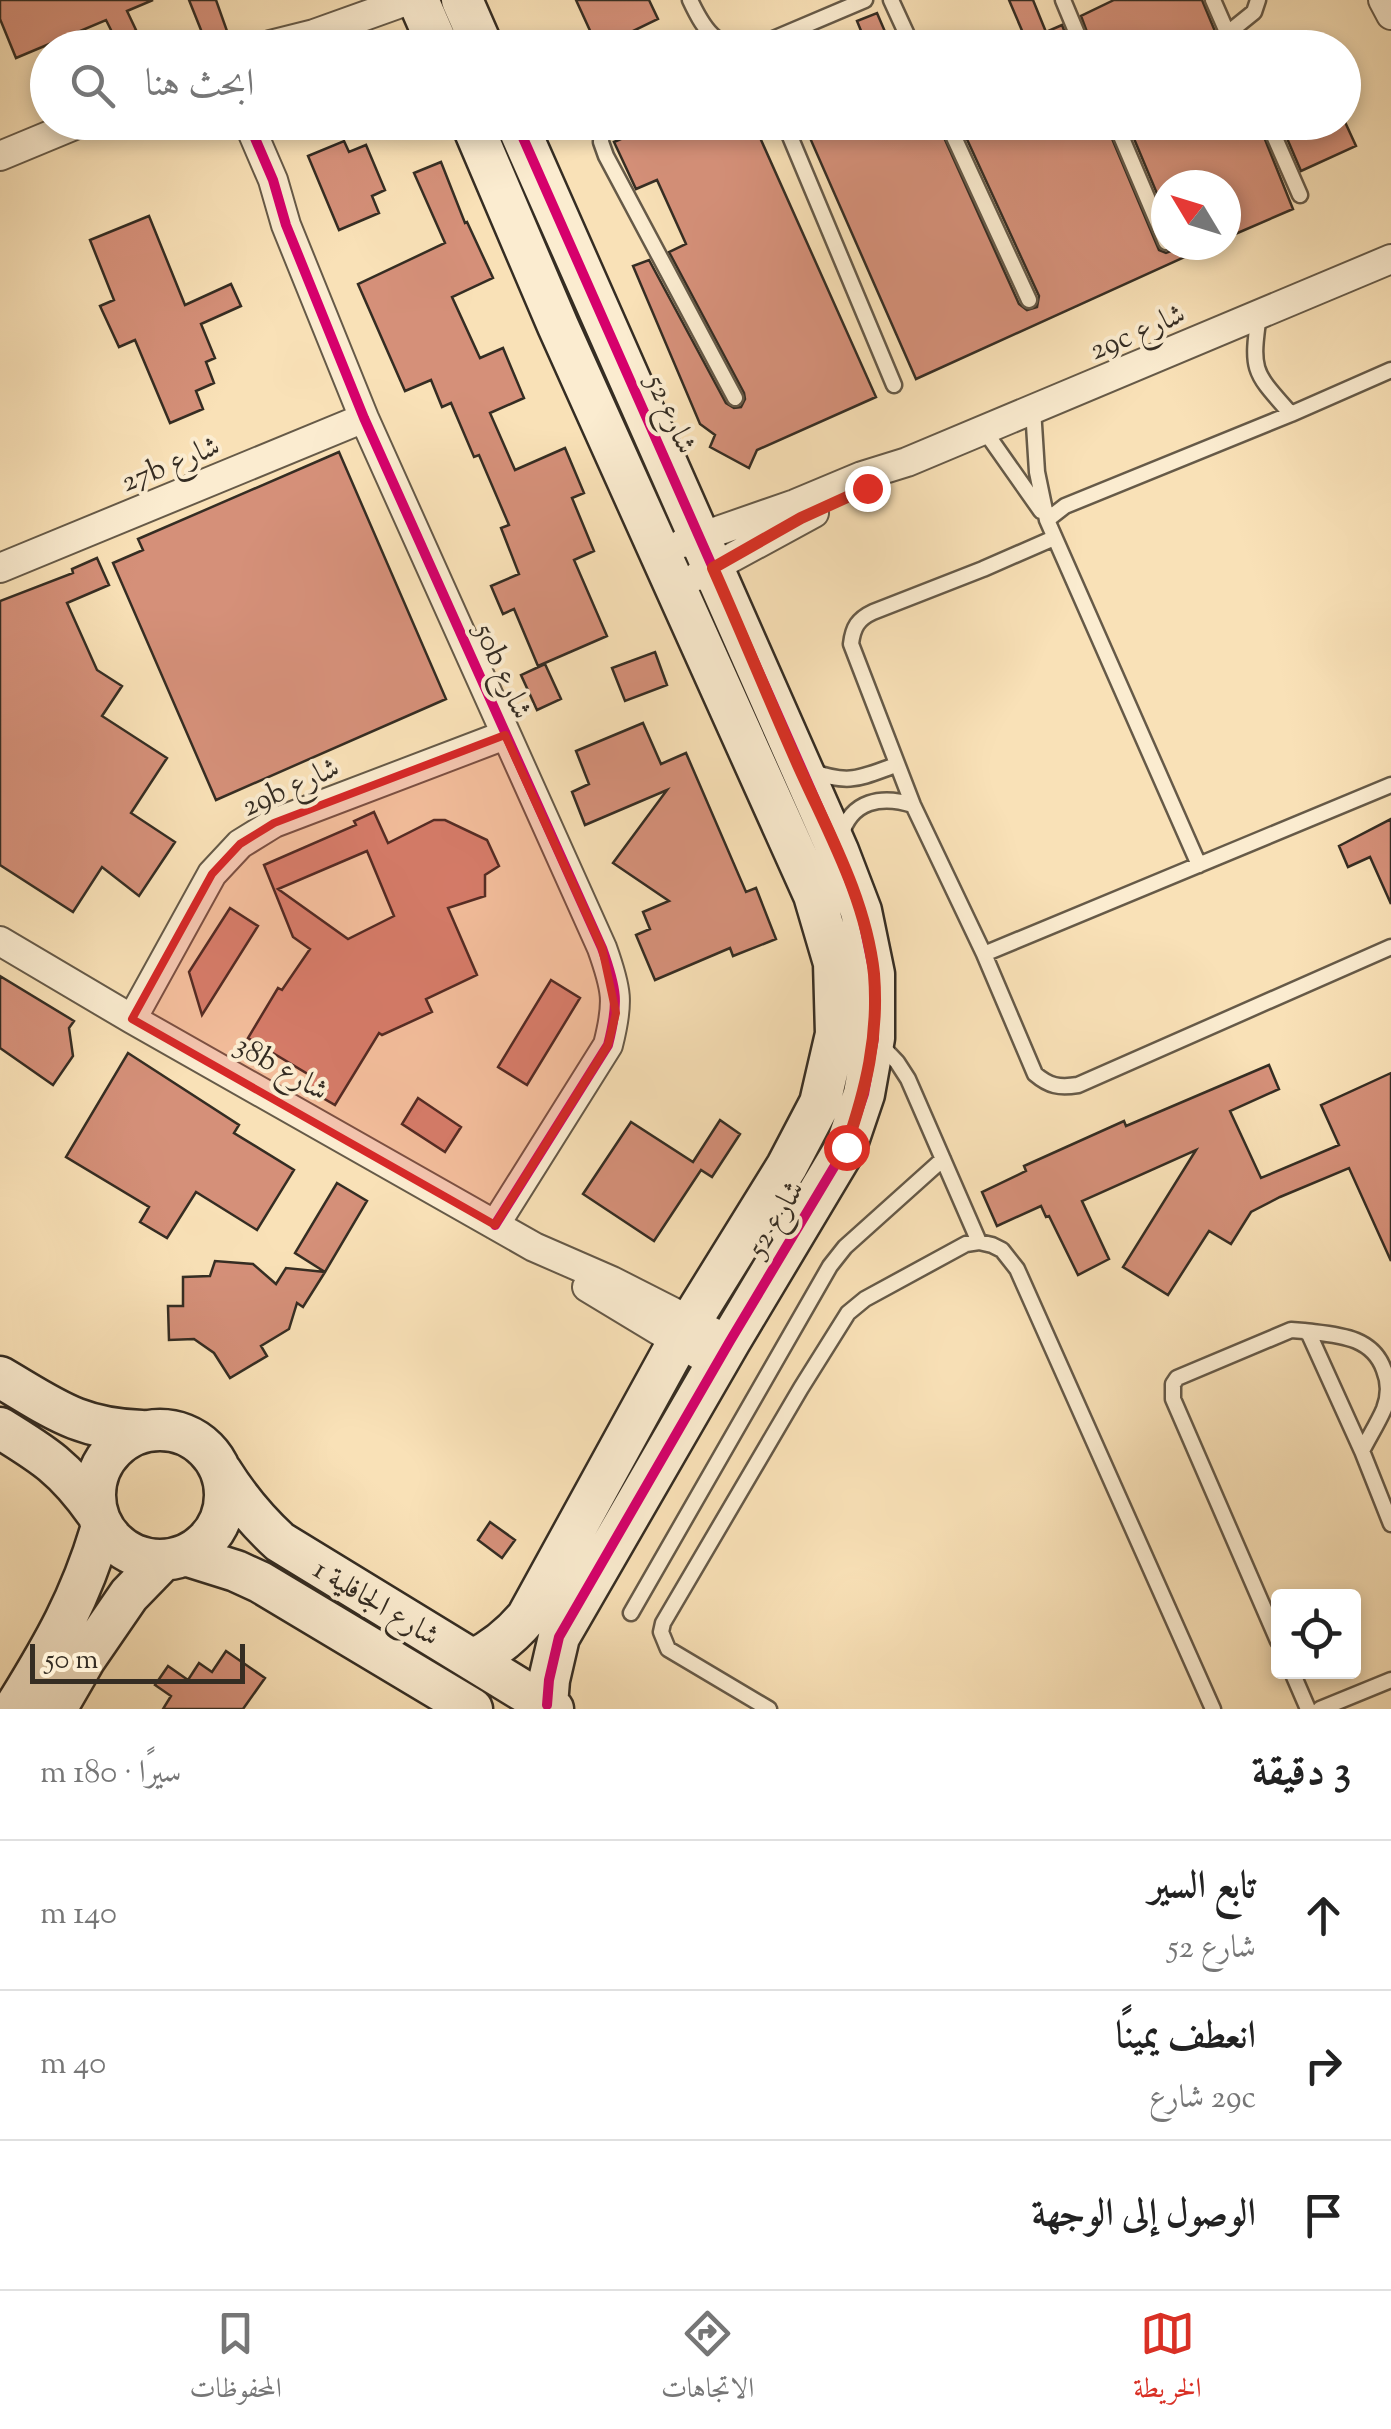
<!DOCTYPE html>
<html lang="ar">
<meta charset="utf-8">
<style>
body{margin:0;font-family:"Sorts Mill Goudy",Amiri,serif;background:#f2f2f2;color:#222;direction:rtl}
.controls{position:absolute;right:30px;bottom:30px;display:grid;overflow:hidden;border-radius:10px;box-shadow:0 5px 15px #0003}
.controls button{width:90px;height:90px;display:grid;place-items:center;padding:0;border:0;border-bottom:2px solid #e0e0e0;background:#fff;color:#222;font:50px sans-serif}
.compass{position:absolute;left:1151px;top:170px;width:90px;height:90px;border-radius:50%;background:#fff;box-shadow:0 5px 15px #0003;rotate:308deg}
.scale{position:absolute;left:30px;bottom:25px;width:215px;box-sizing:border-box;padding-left:10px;border:5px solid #352d23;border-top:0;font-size:28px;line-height:35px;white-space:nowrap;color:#352d23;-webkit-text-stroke:8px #fbecd0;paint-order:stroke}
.stop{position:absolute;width:30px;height:30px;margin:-22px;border:8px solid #d93025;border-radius:50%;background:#fff}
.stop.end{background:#d93025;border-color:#fff;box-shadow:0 2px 10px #0008}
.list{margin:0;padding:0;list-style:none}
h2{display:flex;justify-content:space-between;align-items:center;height:130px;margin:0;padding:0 40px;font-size:42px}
h2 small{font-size:32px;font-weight:400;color:#767676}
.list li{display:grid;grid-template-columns:65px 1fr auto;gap:30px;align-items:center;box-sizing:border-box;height:150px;padding:0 40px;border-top:2px solid #e0e0e0}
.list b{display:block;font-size:38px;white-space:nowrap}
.list p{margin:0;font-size:32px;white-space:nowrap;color:#767676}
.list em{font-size:32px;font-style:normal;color:#767676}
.icon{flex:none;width:55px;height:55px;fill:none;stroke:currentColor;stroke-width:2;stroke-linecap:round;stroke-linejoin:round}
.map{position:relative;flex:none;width:1391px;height:1709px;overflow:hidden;direction:ltr}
.search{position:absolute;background:#fff;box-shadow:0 5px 15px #0003;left:30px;right:30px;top:30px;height:110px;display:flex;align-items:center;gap:25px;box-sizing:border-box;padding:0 35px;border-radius:55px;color:#767676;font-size:38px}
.sheet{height:580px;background:#fff}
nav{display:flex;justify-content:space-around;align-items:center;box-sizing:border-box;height:140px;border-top:2px solid #e0e0e0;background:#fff;font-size:28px;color:#767676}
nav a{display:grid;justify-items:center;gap:5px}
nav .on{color:#d93025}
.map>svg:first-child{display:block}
</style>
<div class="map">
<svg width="1391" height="1709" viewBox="0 0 1391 1709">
<rect width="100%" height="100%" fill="#f9e1b7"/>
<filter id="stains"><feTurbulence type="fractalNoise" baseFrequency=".002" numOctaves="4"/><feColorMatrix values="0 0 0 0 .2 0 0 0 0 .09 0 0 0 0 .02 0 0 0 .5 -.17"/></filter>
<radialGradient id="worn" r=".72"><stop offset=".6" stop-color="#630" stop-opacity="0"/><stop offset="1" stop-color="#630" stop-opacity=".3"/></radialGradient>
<path fill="#d59079" stroke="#352d23" stroke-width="2.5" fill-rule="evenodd" d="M0 0H153L127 11 136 30 116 40 106 20 16 58 0 19Z
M189 0H216L227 31 205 40Z
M576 0H649L658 19 598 48Z
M1009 0H1033L1046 32 1062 25 1071 48H1010L1026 40Z
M1114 0H1202L1222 48H1093L1081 16Z
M877 13 892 48H868L857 21Z
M660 122H753L876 397 757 450 749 468 710 447 715 435 700 424 633 266 649 260 726 403 734 408 741 407 745 399 744 393 669 252 686 244 657 180 636 189 614 142Z
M846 122H937L1019 304 1027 310 1037 307 1039 296 959 122H1105L1159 250 1166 253 1171 251 1176 245H1211L916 379 810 138Z
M1127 122H1258L1293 209 1226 238V185H1166V215Z
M1280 122H1345L1356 146 1301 171Z
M344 141 349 152 366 145 385 190 372 196 379 213 339 230 308 156Z
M441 162 465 223 467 222 493 278 452 297 480 358 503 348 524 398 490 413 515 470 565 448 584 493 572 498 594 551 574 560 607 636 538 666 514 609 503 614 491 586 519 574 501 528 509 525 479 455 474 457 451 403 442 407 431 380 405 391 358 284 445 243 414 173Z
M149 216 185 305 231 284 241 306 201 324 215 358 206 362 214 383 196 391 203 409 170 423 135 340 119 347 100 306 114 300 90 240Z
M339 452 446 699 216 800 113 563 143 550 138 539Z
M97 558 109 585 67 603 97 670 122 686 102 716 167 758 131 813 175 842 139 896 102 867 73 912 0 865V601L73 573 72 569Z
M655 652 667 685 625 701 612 668Z
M545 664 561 699 537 710 521 675Z
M643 723 661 764 686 753 746 892 756 888 776 939 733 956 730 948 655 980 636 935 650 929 643 912 669 901 613 863 667 790 585 825 572 792 589 784 576 751Z
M374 812 388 843 434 820H445L487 840 499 866 485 875V896L448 908 477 975 426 999 432 1012 382 1035 379 1033 335 1105 304 1087 311 1076 248 1038 278 988 282 990 310 949 293 937 264 865 356 825 354 821ZM367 851 394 916 348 939 278 889Z
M1391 819V904L1370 857 1348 867 1339 846Z
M230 908 258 926 202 1015 189 972Z
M0 976 74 1021 69 1028 73 1056 53 1085 0 1048Z
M551 980 580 998 527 1085 498 1067Z
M128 1053 239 1125 234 1133 294 1170 257 1230 196 1192 167 1238 140 1222 149 1207 66 1157Z
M1269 1065 1279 1089 1230 1111 1261 1178 1339 1145 1321 1105 1391 1073V1261L1349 1168 1280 1197 1251 1212 1231 1244 1209 1231 1168 1295 1123 1267 1196 1150 1082 1201 1109 1259 1078 1275 1049 1216 1046 1217 1041 1206 997 1226 982 1192 1026 1171 1024 1166 1124 1121 1126 1126Z
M418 1098 461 1127 445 1152 402 1124Z
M720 1120 740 1134 712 1177 701 1170 654 1241 583 1194 631 1122 693 1162Z
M337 1183 367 1201 325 1272 303 1307 297 1303 289 1329 261 1346 267 1356 230 1378 214 1353 194 1339 169 1340 168 1306H183V1277L210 1276 215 1261 253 1264 276 1284 286 1268 325 1272 295 1253Z
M490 1522 515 1540 502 1558 478 1540Z
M226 1651 265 1678 243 1709H163L171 1696 155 1685 168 1666 188 1680 199 1663 212 1672Z"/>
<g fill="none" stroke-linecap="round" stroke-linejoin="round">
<g stroke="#665a48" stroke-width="19">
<path id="lane" d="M690 0C706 34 718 51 759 45L865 0
M891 0 913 48
M1063 0 1083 48
M1213 0 1234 48
M1228 33 1254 12 1258 0
M602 122 601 142 606 156 735 398
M784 122 894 385
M947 122 1029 300
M1115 122 1166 242
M1268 122 1300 195
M1259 314C1251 372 1253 371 1291 414
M1033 409 1037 472 1047 520 1199 865
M984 430 1041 511
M1047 520 1065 506 1291 414 1391 370
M1054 538 983 569 873 612C858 619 853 627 851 644L913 805 984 954 1035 1074C1049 1086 1059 1088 1078 1085L1391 947
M811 771C850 785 859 778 896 765
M841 836C851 800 882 795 913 805
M984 954 1391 785
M878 1042 897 1062 908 1079 979 1242
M1304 1331C1335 1335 1372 1335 1384 1370 1389 1382 1389 1396 1384 1409 1378 1423 1369 1437 1362 1451
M631 1613 830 1266 845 1247 943 1159
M1278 1641 1173 1399V1384L1177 1378 1291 1330 1304 1331 1309 1334 1362 1451 1391 1524
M1292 1672 1308 1709
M769 1709 668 1649 661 1632 663 1623 801 1388 848 1313 865 1299 966 1244 979 1242 992 1245 1002 1250 1017 1269 1213 1709
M1320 1709 1391 1680"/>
</g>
<g stroke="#665a48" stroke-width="32">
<path id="street" d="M1383 0 1391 15
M270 45 314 34 409 0
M248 122 273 180 286 225 364 418 602 948C617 990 619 1002 608 1045L495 1225
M0 156 82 122
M683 543 795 504 862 476 907 462 1391 259
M0 568 364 418
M698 576 814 513
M0 941 132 1019 534 1247 612 1281 730 1341
M132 1019 212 874 240 844 274 823 505 735
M587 1287 716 1365"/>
</g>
<g stroke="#352d23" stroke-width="45">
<path id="secondary" d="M418 0 439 48
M462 0 483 48
M471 122 558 326 814 895 834 963 836 1034 820 1103 787 1166 678 1342 527 1617C511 1636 495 1649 473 1660
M516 122 838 851 861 911 874 974V1038L864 1094 846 1147 730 1341 559 1637 549 1680 547 1705
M0 1377C53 1408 78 1429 142 1431
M0 1428C44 1455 65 1468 96 1512
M95 1495a65 65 0 1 1 130 0a65 65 0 1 1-130 0Z
M221 1471C238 1498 256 1520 280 1542L553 1709
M185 1555 236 1571 260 1582 472 1709
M14 1709C53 1646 81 1598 102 1526
M56 1709 85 1659 129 1595 163 1560"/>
</g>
<use href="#lane" stroke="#fbecd0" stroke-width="14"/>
<use href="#street" stroke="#fbecd0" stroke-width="28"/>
<use href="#secondary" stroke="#fbecd0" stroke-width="40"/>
<g stroke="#fbecd0" stroke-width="16">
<path id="cycleway" d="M248 122 273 180 286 225 364 418 602 948C617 990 619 1002 608 1045L495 1225
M516 122 838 851 861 911 874 974V1038L864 1094 846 1147 730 1341 559 1637 549 1680 547 1705"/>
</g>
<use href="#cycleway" stroke="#d6006c" stroke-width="10"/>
</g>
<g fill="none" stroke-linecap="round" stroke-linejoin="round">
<path stroke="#d93025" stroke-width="12" d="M846 1147C866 1089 879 1036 874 974 866 899 828 832 798 765 769 700 742 633 713 568L801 518 867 488"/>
</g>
<path fill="#d62828" fill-opacity="0.2" stroke="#d62828" stroke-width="8" stroke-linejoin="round" d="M505 735 602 948 616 1013 608 1045 495 1225 132 1019 212 874 240 844 274 823Z"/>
<g text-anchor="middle" stroke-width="8" stroke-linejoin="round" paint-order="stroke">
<g font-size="30" fill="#352d23" stroke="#fbecd0">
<text transform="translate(1137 331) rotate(-23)" y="10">29c شارع</text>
<text transform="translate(672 414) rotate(66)" y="10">شارع 52</text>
<text transform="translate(170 463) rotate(-22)" y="10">27b شارع</text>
<text transform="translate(504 671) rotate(66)" y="10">50b شارع</text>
<text transform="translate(290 786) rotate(-24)" y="10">29b شارع</text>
<text transform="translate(282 1067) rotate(30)" y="10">38b شارع</text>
<text transform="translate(775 1218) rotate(-59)" y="10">شارع 52</text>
<text transform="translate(377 1602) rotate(31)" y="10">شارع الجافلية 1</text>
</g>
</g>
<rect width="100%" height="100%" filter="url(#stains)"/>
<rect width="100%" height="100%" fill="url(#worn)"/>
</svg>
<div class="controls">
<button><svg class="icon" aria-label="locate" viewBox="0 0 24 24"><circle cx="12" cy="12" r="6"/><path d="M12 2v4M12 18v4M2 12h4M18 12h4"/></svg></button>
</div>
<svg class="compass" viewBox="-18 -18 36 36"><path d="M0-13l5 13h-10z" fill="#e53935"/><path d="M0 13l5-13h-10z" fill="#767676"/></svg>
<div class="scale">50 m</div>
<div class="stop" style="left:846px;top:1147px"></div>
<div class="stop end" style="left:867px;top:488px"></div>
<div class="search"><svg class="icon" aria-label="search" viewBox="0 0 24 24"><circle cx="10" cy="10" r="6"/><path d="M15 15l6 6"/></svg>ابحث هنا</div>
</div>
<section class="sheet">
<h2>3 دقيقة<small>سيرًا · 180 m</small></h2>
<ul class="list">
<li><svg class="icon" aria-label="ahead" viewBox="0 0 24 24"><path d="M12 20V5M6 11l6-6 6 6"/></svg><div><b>تابع السير</b><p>شارع 52</p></div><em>140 m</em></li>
<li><svg class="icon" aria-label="right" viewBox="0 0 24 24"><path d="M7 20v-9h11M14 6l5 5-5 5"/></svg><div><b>انعطف يمينًا</b><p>29c شارع</p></div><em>40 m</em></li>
<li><svg class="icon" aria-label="arrive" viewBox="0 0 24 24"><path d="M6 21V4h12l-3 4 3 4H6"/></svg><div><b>الوصول إلى الوجهة</b></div></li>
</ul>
</section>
<nav>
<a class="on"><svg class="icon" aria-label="map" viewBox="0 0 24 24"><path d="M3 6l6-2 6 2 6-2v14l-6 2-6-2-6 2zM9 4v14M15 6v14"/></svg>الخريطة</a>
<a><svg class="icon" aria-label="directions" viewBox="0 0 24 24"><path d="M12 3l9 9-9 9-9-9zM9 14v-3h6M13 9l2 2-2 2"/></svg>الاتجاهات</a>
<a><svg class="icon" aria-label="saved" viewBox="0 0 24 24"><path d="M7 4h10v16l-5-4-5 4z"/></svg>المحفوظات</a>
</nav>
